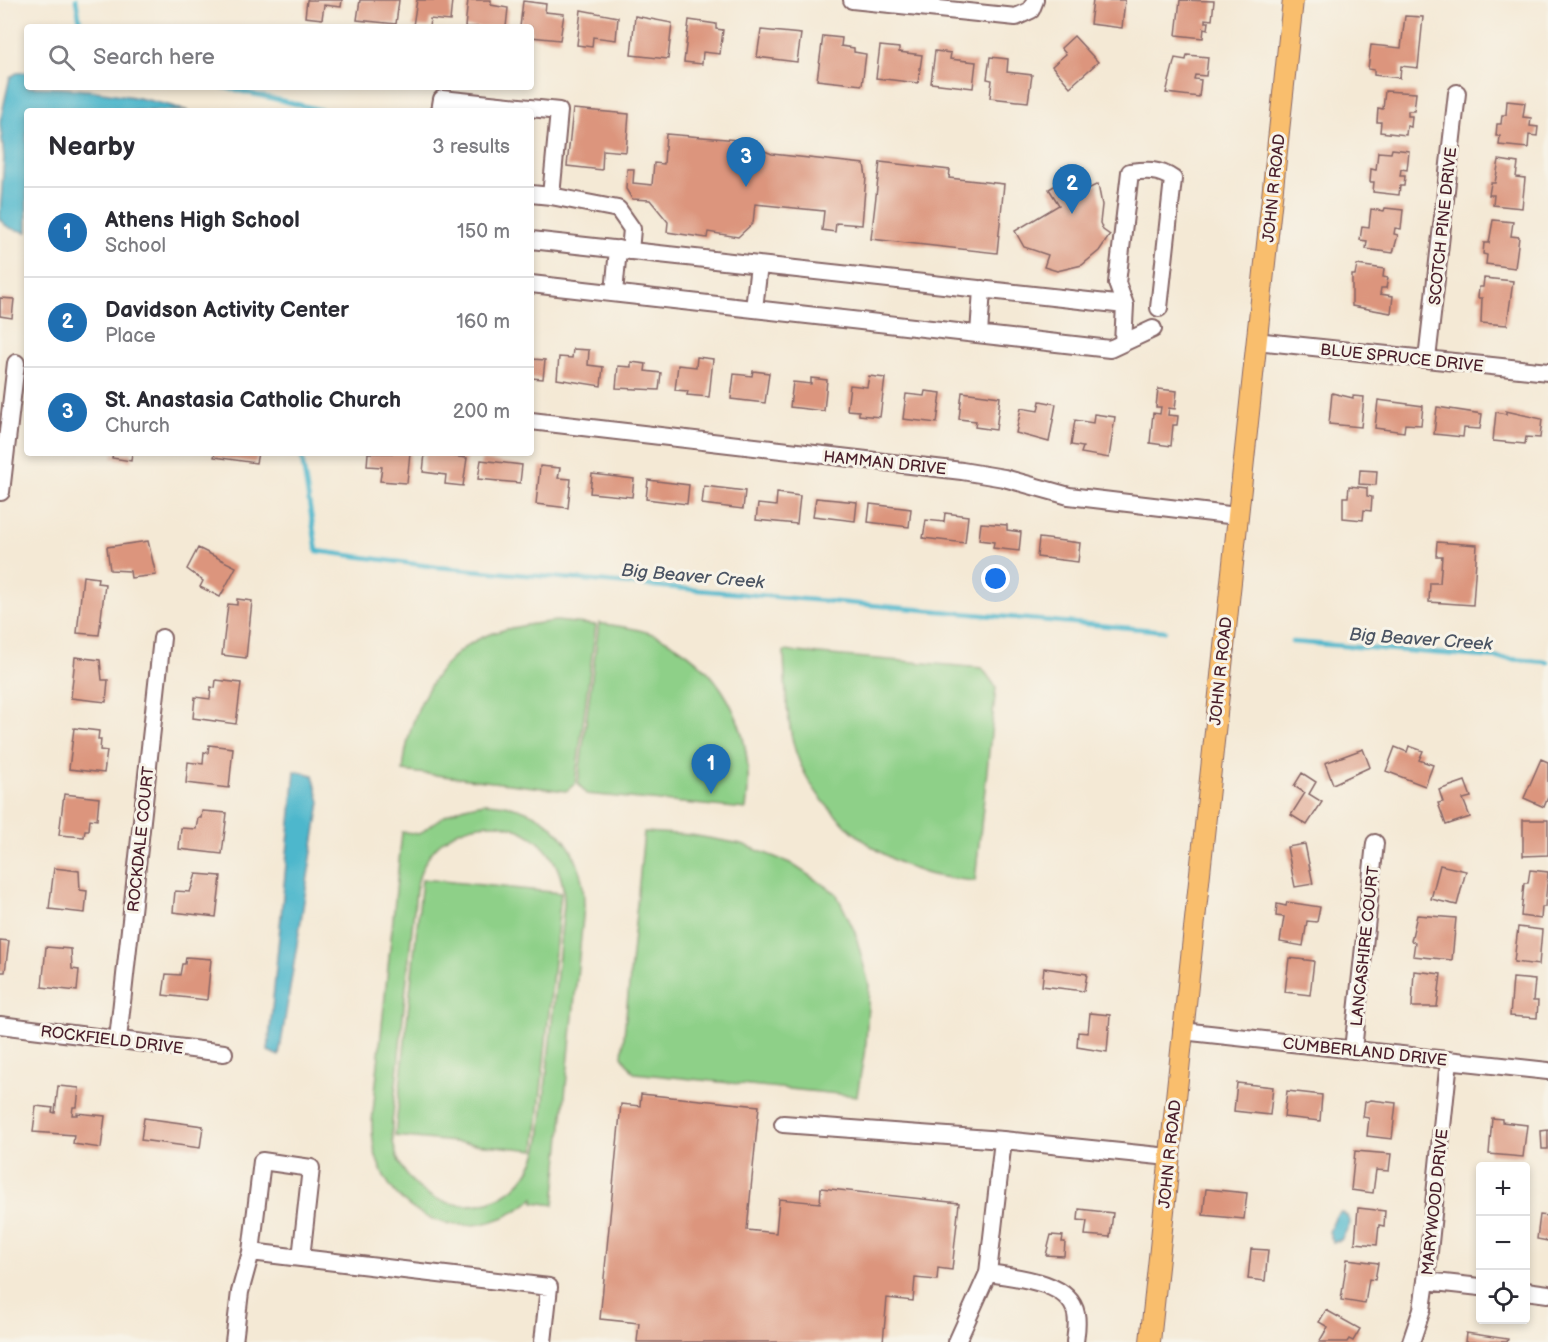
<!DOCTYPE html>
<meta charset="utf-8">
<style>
body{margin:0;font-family:"Balsamiq Sans",sans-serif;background:#f7f7f7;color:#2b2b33}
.controls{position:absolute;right:18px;bottom:18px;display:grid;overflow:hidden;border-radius:6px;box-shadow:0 3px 9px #0003}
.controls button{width:54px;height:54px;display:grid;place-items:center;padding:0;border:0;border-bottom:2px solid #e1e1e2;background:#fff;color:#2b2b33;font:30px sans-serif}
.you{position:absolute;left:996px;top:579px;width:21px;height:21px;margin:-15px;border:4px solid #fff;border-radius:50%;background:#1a73e8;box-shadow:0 0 0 9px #1a73e833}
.badge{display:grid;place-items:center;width:39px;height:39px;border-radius:50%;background:#1f6fb2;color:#fff;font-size:20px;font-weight:700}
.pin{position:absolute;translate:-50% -50px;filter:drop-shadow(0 2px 3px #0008)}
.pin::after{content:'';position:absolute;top:32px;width:21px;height:18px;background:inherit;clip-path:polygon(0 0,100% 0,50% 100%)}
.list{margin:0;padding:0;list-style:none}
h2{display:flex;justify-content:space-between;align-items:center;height:78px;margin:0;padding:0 24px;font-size:26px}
h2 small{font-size:20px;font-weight:400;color:#7c7c81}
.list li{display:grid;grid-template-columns:39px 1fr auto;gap:18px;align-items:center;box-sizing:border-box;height:90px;padding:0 24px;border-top:2px solid #e1e1e2}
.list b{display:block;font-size:22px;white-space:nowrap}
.list p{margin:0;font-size:20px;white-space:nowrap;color:#7c7c81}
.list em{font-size:20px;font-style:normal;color:#7c7c81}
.icon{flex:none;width:33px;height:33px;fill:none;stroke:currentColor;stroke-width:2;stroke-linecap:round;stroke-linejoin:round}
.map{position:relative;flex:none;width:1548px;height:1342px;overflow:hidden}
.search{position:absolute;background:#fff;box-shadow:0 3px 9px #0003;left:24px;top:24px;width:510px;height:66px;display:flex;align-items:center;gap:15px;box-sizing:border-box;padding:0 21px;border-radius:6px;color:#7c7c81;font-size:22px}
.panel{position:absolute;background:#fff;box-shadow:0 3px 9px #0003;left:24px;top:108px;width:510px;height:348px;border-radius:6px}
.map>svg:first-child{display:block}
</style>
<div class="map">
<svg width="1548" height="1342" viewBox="0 0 1548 1342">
<rect width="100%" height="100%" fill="#f7f3e8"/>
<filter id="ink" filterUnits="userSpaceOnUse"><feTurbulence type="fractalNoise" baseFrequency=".0167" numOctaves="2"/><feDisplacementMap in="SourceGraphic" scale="12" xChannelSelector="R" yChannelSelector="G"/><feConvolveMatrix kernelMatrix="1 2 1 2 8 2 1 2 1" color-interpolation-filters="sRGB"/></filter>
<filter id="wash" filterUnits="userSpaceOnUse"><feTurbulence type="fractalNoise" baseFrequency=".008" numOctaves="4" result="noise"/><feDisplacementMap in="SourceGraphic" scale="24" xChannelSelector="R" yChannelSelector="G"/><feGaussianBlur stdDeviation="1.35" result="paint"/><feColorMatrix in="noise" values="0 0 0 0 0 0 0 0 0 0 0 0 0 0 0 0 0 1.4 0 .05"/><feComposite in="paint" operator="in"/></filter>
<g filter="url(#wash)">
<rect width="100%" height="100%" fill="#f4e9d5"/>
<path fill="#8ed088" stroke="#6c785a" stroke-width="1.5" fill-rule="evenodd" d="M556 621 596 625 575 784 566 791 403 771C408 719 432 659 485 636 508 627 532 624 556 621Z
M599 623C622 627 646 629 666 640 730 674 756 740 746 809L586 794 578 783Z
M784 651 982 668 996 687 975 881C959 879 941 878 925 873 869 855 807 801 793 742 786 712 785 682 784 651Z
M485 803C547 805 585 845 584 907L554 1205 534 1202V1198C465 1258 370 1213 372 1122L402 832 420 834C439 816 459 806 485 803ZM498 824C540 831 565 862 564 905L540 1139C523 1236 390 1222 392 1124L416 890C423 848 455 822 498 824Z
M644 832 691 835 742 844 790 863 836 893 855 932 869 985 866 1043 857 1096 634 1073 622 1056Z
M422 879 561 893 535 1150 395 1136Z"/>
<path fill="#4eb7cc" stroke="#4c6b7c" stroke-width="1.5" d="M27 72V87C82 87 135 94 188 111H27V232C17 230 4 229 0 218L4 158 0 122 10 77 17 73Z
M295 771 313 775 320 802 279 1056 268 1051Z
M1341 1212 1347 1216 1350 1224 1341 1240 1333 1242 1329 1232 1336 1216Z"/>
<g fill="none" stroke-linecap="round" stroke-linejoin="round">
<path stroke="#4eb7cc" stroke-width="4.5" d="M76 0 81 27
M223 87 326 111
M301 453 317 551 437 567 1165 631
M1292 642 1548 662"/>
</g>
<g id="blocks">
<path fill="#dc957d" d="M307 0H342L341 7 324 5 322 19 305 17Z
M360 0H399L396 24 357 20Z
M417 0H452L450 21 430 19 429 27 413 26Z
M468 0H491V5L508 8 506 27H465Z
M1093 0H1125L1122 28 1090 24Z
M1180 0 1214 1 1212 20 1205 19V22H1209L1208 29 1204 28 1203 38 1176 35Z
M523 1 546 4 545 12 564 14 560 40 531 37V27H520Z
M581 10 618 17 616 40 593 37 592 47 577 45Z
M635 16 672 23 668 59 631 55Z
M1405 16 1423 17 1418 68 1401 66 1400 78 1374 75V70L1368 69 1371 45 1401 48Z
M689 20 716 24V29L723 30 720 54 703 52 702 64 684 62Z
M761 30 801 34 797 62 757 57Z
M823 36 842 38 841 46 854 48V52L866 54 862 85 817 80Z
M1074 36 1098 62 1070 87 1052 66 1066 54 1061 48Z
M880 46 899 48V52L922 55 918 83 876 78Z
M935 51 951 53 950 59 976 62 973 88 931 83Z
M1187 55 1208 57 1206 76 1195 75 1194 79 1201 80 1199 97 1166 93 1175 58 1186 60Z
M990 57 1008 59 1007 72 1032 75 1028 102 990 98 992 80 987 79Z
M1385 91 1416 93 1414 111H1408V116H1412L1411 127 1407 126 1406 135 1380 132 1381 122H1377L1378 108 1383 109Z
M1507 101 1525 103 1523 117 1531 118 1530 126 1538 127 1537 136 1529 135 1528 148 1499 145 1500 136H1496L1497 124H1501L1502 115H1506Z
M573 109 629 114 626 152 603 150 602 170 567 166Z
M666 134 738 140 772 154 864 164 866 177 862 225 836 223 835 232 822 230 824 211 755 204 753 223 738 237 708 232 707 238 667 232 668 222 650 200 632 199 626 189 627 169H634L633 183 652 185 654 163 664 164Z
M1392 149 1409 151 1407 170 1401 169 1400 176H1405L1404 186H1400L1399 195 1373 192 1374 182H1370L1371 169 1376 170 1378 152 1391 153Z
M1499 160 1518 163 1516 177 1525 178 1522 208 1493 205 1494 195H1489L1491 183H1495Z
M880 162 950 170 949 178 1004 184 997 253 871 239Z
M1078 172 1088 189 1098 184 1102 205 1100 223 1103 230 1110 235 1099 251 1082 265 1057 271 1044 267 1048 255 1024 247 1015 231 1059 205 1049 189Z
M1385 208 1403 210 1401 229 1395 228 1394 234 1398 235 1393 253 1366 249 1367 241 1360 240 1362 226 1369 227 1371 209 1384 211Z
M1493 220 1513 222 1511 236 1519 237 1515 268 1486 264 1487 255 1483 254 1484 243H1489Z
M1357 265 1384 269 1383 277 1388 278 1386 288H1381L1380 294 1393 296 1391 313 1352 306V275H1355Z
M1484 278 1513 281 1507 325 1481 323 1482 298H1478L1479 287H1483Z
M0 298 14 299 12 318 0 316Z
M573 349 589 350 588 365 603 367 601 386 557 379 559 357 572 358Z
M697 357 713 359 709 397 687 395 688 391 675 390 678 365 696 367Z
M531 359 545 360 543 379 531 378Z
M631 362 646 364 645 371 661 373 659 390 616 388 618 366 631 367Z
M753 371 769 373 765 403 731 399 734 374 752 376Z
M869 376 885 378 880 417 859 415V411L847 410 850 385 867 387Z
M811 378 827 380 824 411 790 407 793 382 811 384Z
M1158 389 1177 391 1175 409 1169 408 1168 415 1178 416 1177 425H1173L1171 446 1150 443 1153 413 1160 414 1161 407H1156Z
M925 391 941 393 937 423 903 419 906 394 924 396Z
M962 392 1000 397 996 430 975 427 976 421 959 419Z
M1332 393 1353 398V396L1364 397 1361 427 1329 424Z
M1378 400 1423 406 1421 425 1405 424 1404 432 1375 428Z
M1040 401 1056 404 1049 442 1016 433 1021 408 1038 411Z
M1437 407 1482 414 1480 429 1464 428 1463 437 1434 434Z
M1506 411 1542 419 1540 438 1526 437 1525 444 1493 441 1496 412 1506 414Z
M1094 414 1115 417 1109 458 1081 453 1083 447 1071 445 1075 420 1093 423Z
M113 453H132L131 461 112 458Z
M215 453H258L256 463 214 457Z
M368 453H410L407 483 380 481 382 467 367 466Z
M425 453 467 458 463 486 445 484 446 475 423 472Z
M481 460 522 465 520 483 478 479Z
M540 466 560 468 558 478 571 479 568 508 536 504Z
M1360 470 1377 471 1376 485 1359 484Z
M592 474 634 479 632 497 590 493Z
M648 480 689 485 687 504 646 499Z
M704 486 745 491 743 509 702 504Z
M1349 486 1367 488V496L1372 497 1371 511 1364 510 1363 520 1343 518V497H1348Z
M777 493 800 496 797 524 756 520 758 504 776 506Z
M816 498 857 502 855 521 813 516Z
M870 504 911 509 909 527 868 522Z
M945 513 968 516 965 543 923 538 926 520 944 522Z
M981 523 1007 525V530L1021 532 1019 551 993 548 994 542 979 540Z
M1039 538 1080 543 1078 562 1037 557Z
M148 541 156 575 131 578 130 571 110 570 107 547Z
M1437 542 1477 545 1473 605 1429 602 1430 583H1440L1442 556H1436Z
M198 548 236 567 220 597 200 587 203 581 187 569Z
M83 576 98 578 97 583 105 584 99 635 77 633Z
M237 599 252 601 246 658 222 655 228 604 237 605Z
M75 657 100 660 102 680H108L106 702 71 698Z
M216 680 241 683 236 724 193 718 195 697 210 699 211 687 215 688Z
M74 728 99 731 98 739H101L100 750 107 751 104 773 69 769Z
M209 745 233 748 229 788 186 783 188 762 203 764 204 752 208 753Z
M1409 746 1423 751 1419 760 1433 765 1425 786 1386 771 1395 747 1407 752Z
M1363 749 1370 767 1333 784 1325 763Z
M1541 759 1548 762V797L1544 807 1524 798Z
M1302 773 1316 782 1309 794 1322 802 1307 825 1291 815 1305 793 1294 786Z
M1465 781 1471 797 1463 799 1470 817 1446 825 1438 803 1443 802 1439 790Z
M64 794 99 798 97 820 90 819 89 830H85L84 837 59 835Z
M202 811 227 813 222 854 179 849 181 828 196 829 198 818H201Z
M1523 820H1548V855L1523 856Z
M1305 844 1313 884 1295 887 1287 847Z
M1440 865 1466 871 1457 905 1431 899Z
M54 868 79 871 80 890 87 891 85 913 49 909Z
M1530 870 1548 872 1545 907H1542L1541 919 1521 916 1524 883H1528Z
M196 874 221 876 216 917 173 912 175 891 190 892Z
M1287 902 1320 907 1317 922 1307 921 1303 946 1280 942 1284 917 1276 916 1277 904 1286 906Z
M1417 915 1456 918 1452 960 1413 956 1415 942 1411 941Z
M1518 927 1542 930 1539 965 1514 962Z
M0 940 9 941 5 972H0Z
M46 947 71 949 72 969 79 970 77 991 42 987Z
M186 957 211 959 207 1000 163 995 166 974 180 975 182 964H185Z
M1289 958 1314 961 1310 995 1285 992Z
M1044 968 1087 974 1084 991 1042 986Z
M1414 971 1441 974 1437 1007H1412Z
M1513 978 1535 980 1533 1001H1538L1537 1018 1510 1016Z
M1090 1013 1110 1015 1107 1052 1077 1047 1078 1032 1088 1033Z
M1237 1083 1273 1087 1270 1115 1234 1111Z
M58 1086 79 1088 77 1107H73L72 1115H77V1113L105 1116 101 1148 73 1144 74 1135 33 1132 36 1106 53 1108 52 1112 55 1113Z
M1287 1091 1322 1095 1320 1121 1284 1117Z
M641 1094 759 1106 747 1230 776 1233 779 1199 820 1203 821 1188 959 1203 952 1270 938 1268 937 1280 915 1278 913 1301 887 1298 883 1342H637L639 1323 600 1319 621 1104 640 1106Z
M1371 1100 1396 1103 1392 1139 1367 1136 1369 1118 1363 1117 1365 1102Z
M144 1118 203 1126 200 1148 141 1140Z
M1492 1118 1502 1119V1122L1527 1125 1523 1157 1489 1154Z
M1548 1130V1149H1542L1541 1131Z
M1355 1151 1391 1154 1389 1171 1376 1170 1373 1193 1351 1190Z
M1206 1189 1247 1193 1244 1219 1203 1215Z
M1358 1208 1385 1211 1384 1226 1379 1225 1377 1245 1355 1243Z
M1079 1209 1113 1213 1110 1237 1085 1235 1087 1221 1078 1220Z
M1540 1215 1548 1216V1241L1537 1239Z
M1051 1235 1063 1236 1062 1242H1065L1064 1256 1046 1255Z
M1251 1249 1268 1250 1265 1281 1248 1279Z
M1347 1259 1378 1263 1375 1280 1369 1279 1365 1304 1341 1300Z
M1326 1310 1360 1329 1353 1341 1349 1339 1347 1342H1319L1328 1327 1319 1322Z
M1466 1333 1508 1339 1507 1342H1465Z"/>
</g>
</g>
<g filter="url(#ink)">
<use href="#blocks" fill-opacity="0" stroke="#866666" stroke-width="1.5"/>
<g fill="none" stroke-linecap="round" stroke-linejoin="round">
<g stroke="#866666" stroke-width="20">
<path id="minor" d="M852 0 1016 17 1031 10 1035 0
M440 111 442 99 559 111 551 196 531 194
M551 196 618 209 632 229 630 251
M531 240 1125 305
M531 284 1110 349 1153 329
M614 293 618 249
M754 309 759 265
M979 334 982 289
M1256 341 1548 372
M1123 343 1125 305 1117 283 1130 172C1146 170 1159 169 1173 179L1159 308
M1427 359 1457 93
M531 421 962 471 1004 478 1069 496 1237 516
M1 492 16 363
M0 1025 224 1053
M1182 1031 1548 1071
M118 1039 162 638
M1353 1050 1375 843
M783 1124 1003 1140
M301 1258 549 1287 543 1342
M988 1273C1014 1277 1070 1281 1076 1314 1078 1323 1076 1333 1075 1342
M1426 1281 1480 1287
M1526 1291 1548 1294
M234 1342 240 1292 251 1252 262 1161 311 1168 301 1258 251 1252
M957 1342 988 1273 1003 1140 1169 1157
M1411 1342 1422 1309 1426 1281 1449 1060"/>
</g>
<g stroke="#866666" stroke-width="22">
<path id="major" d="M1150 1342 1293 0"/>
</g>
<use href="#minor" stroke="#fff" stroke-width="16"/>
<use href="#major" stroke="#f9be6d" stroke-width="20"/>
</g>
</g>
<g text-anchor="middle" stroke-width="6" stroke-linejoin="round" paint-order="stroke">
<g font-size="16" fill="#4a1f2b" stroke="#f7f3e8">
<text transform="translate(1273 188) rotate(-84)" y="6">JOHN R ROAD</text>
<text transform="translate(1442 226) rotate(-84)" y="6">SCOTCH PINE DRIVE</text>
<text transform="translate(1402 357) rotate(6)" y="6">BLUE SPRUCE DRIVE</text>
<text transform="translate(885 462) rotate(6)" y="6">HAMMAN DRIVE</text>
<text transform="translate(1220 671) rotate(-84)" y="6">JOHN R ROAD</text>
<text transform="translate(140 839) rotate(-84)" y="6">ROCKDALE COURT</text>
<text transform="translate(1364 946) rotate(-84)" y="6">LANCASHIRE COURT</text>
<text transform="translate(112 1039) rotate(7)" y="6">ROCKFIELD DRIVE</text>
<text transform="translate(1365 1051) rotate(6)" y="6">CUMBERLAND DRIVE</text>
<text transform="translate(1169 1154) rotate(-84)" y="6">JOHN R ROAD</text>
<text transform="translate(1434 1202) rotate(-84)" y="6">MARYWOOD DRIVE</text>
</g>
<g font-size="18" font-style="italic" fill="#4b5463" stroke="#f7f3e8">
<text transform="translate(693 576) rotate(5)" y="6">Big Beaver Creek</text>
<text transform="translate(1421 639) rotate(4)" y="6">Big Beaver Creek</text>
</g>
</g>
</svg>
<div class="controls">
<button>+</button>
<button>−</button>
<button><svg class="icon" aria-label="locate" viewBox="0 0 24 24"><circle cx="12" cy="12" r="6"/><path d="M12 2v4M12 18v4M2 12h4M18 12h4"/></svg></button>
</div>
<div class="you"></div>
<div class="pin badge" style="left:711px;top:794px">1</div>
<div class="pin badge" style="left:1072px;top:214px">2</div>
<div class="pin badge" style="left:746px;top:187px">3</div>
<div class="search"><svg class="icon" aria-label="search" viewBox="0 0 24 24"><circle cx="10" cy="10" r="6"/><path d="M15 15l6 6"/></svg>Search here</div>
<section class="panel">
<h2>Nearby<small>3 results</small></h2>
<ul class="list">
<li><span class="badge">1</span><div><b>Athens High School</b><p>School</p></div><em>150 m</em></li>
<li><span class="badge">2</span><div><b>Davidson Activity Center</b><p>Place</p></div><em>160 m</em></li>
<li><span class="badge">3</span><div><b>St. Anastasia Catholic Church</b><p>Church</p></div><em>200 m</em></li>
</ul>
</section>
</div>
